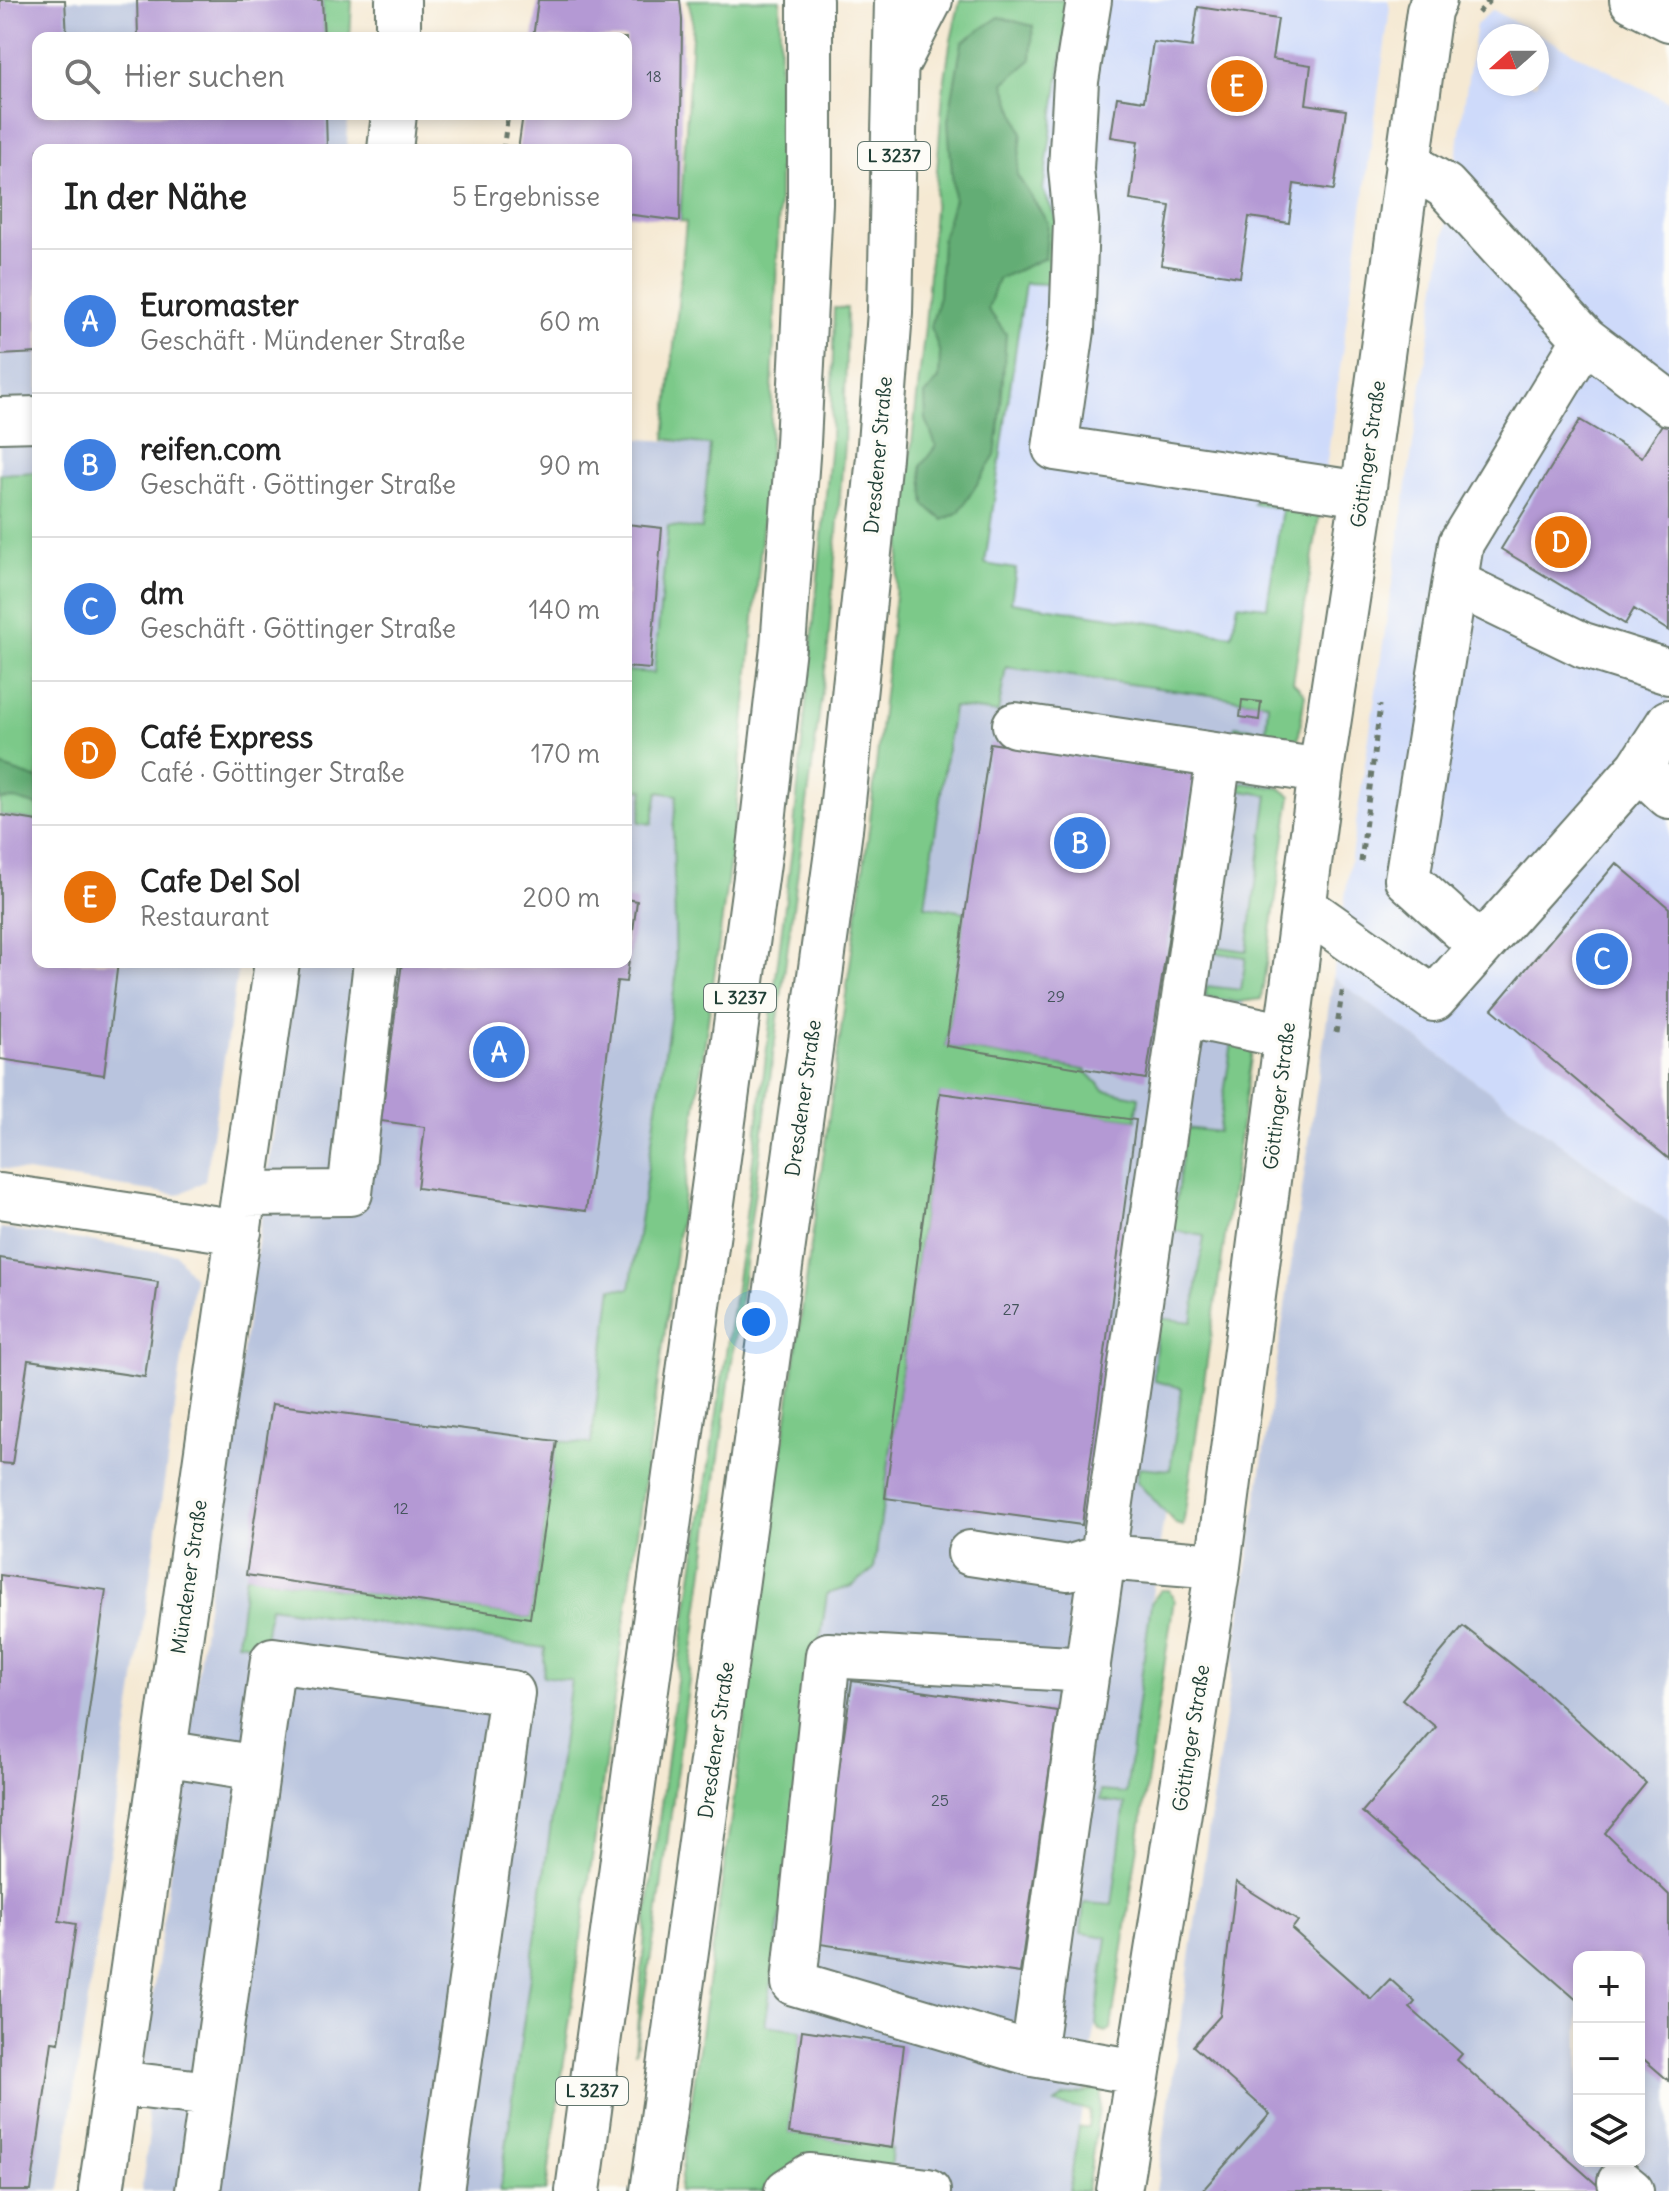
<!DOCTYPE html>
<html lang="de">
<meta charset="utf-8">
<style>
body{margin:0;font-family:Delius,sans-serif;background:#f6f6f6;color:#222}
.controls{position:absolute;right:24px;bottom:24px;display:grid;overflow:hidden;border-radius:16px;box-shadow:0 4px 12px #0003}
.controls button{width:72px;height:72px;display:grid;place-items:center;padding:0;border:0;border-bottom:2px solid #e0e0e0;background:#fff;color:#222;font:40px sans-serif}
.compass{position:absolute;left:1477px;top:24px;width:72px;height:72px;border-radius:50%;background:#fff;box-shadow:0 4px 12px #0003;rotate:249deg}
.you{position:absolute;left:756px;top:1322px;width:28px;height:28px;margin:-20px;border:6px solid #fff;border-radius:50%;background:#1a73e8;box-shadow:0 0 0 12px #1a73e833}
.badge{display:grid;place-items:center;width:52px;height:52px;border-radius:50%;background:#c8321e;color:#fff;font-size:26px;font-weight:700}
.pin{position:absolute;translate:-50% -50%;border:4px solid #fff;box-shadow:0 2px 8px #0006}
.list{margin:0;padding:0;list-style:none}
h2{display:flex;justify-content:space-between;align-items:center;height:104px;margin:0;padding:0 32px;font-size:34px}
h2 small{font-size:26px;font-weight:400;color:#767676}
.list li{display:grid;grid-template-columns:52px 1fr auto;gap:24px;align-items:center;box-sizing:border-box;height:144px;padding:0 32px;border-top:2px solid #e0e0e0}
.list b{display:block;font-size:30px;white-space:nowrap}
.list p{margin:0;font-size:26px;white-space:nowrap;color:#767676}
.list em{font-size:26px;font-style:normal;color:#767676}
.icon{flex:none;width:44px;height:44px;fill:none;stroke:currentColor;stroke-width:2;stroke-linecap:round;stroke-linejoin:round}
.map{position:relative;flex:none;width:1669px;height:2191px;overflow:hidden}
.search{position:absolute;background:#fff;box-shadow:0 4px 12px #0003;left:32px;top:32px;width:600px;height:88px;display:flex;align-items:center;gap:20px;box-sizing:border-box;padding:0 28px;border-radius:16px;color:#767676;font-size:30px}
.panel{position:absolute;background:#fff;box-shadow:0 4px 12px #0003;left:32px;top:144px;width:600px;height:824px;border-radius:16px}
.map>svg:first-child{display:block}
</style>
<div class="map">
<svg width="1669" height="2191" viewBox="0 0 1669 2191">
<rect width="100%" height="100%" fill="#fdfcf7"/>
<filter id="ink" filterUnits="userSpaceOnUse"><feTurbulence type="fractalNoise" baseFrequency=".0125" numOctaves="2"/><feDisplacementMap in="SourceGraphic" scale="16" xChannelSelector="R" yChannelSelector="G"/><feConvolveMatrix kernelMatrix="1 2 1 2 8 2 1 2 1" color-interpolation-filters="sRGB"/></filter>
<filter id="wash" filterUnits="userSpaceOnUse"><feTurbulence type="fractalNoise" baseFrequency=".006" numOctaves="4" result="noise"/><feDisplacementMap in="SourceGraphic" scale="32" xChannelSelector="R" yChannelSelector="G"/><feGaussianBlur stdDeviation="1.8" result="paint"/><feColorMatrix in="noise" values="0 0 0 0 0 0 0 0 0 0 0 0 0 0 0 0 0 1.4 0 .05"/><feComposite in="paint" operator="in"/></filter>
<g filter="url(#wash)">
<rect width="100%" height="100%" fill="#f5e9d3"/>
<path fill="#cedafa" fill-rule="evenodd" d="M1058 0H1388L1390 9 1321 504 1289 706 945 658Z
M1492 10 1669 102V1223L1333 977 1476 25ZM1489 36H1537V84H1489Z"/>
<path fill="#b9c4de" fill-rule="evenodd" d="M0 0H352L350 38H38V114H348L347 150H38V962H239L205 1181 178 1195 0 1168Z
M626 438 710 444 673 828 676 978 630 1290 612 1289 591 1445 571 1680 500 2191H141L149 2135 143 2065 297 962H626Z
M945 658 1289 706 1151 1602 1096 2023 1069 2191H707Z
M1333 977 1669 1223V2191H1156ZM1579 1957H1639V2161H1579Z
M0 1228 176 1254 194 1278 60 2191H0Z"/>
<path fill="#7bc989" stroke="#4d835e" stroke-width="2" d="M322 0H352L350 38H324Z
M688 0H780L779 202 770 447 734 832 546 2191H500L571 1680 543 1676 545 1648 270 1607 264 1646 237 1642 246 1575 530 1618 557 1441 591 1444 612 1288 630 1289 676 978 673 828 677 795 658 792 652 824 639 822 644 790 626 788V671L654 673 668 526 702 529 710 445 665 439 686 222 680 221 693 21Z
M960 0H1070L1043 190 1060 227 1066 285 1025 283 985 564 1016 569 1011 602 1232 635 1238 604 1267 607 1282 508 1253 504 1256 498 1321 504 1293 682 1305 694 1298 741 1283 746 1233 739 1235 726 1266 730 1268 703 1006 667 998 713 953 707 925 906 966 912 946 1046 1085 1070 1104 1090 1139 1097 1136 1120 940 1094 874 1569 852 1586 827 1594 765 2025 802 2030 789 2133 892 2148 890 2170 767 2185 764 2191H679L869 829 925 326 943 92 950 45Z
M834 308H847L844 444 828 648 656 1925 635 2053 646 1922 680 1657 742 1247 792 849 831 442Z
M38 472V821L0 815V474Z
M1243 783 1280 788 1291 796 1261 999 1238 1002 1205 997 1207 986 1241 990 1246 957 1212 952V946L1247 951 1268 795 1235 790Z
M1232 1043 1252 1051 1183 1526 1176 1524 1137 1482 1139 1467 1170 1470 1182 1388 1155 1381 1154 1376 1158 1318 1192 1322 1204 1236 1172 1230 1186 1128 1218 1132Z
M1161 1590H1169L1174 1599 1111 2029 1106 2032 1099 2030 1096 2024 1107 1937 1081 1933 1084 1903 1112 1905 1125 1804 1100 1800 1101 1791 1126 1793 1151 1603Z
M1102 2088 1087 2191H1069L1079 2127H1088L1090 2111 1055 2104 1063 2097Z"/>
<path fill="#64ad75" stroke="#427554" stroke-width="2" d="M999 17 1033 26 1031 60 1004 83 1022 133 1017 175 1048 223 1045 258 998 279 988 309 1006 334 1000 420 995 456 959 512 943 520 925 505 921 466 936 446 926 419 925 395 939 379 940 353 931 327 939 296 942 240 954 199 948 121 962 42Z
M0 766 38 779V806L15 799 0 800Z"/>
<g id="blocks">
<path fill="#b499d4" d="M0 0H65L67 38H38V114H326L327 150H38V353L0 355Z
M137 0H322L324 38H138Z
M538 0H680L682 20 680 221 626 214V150H518L523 114H626V38H533Z
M1198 7 1278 19 1272 59 1311 65 1306 104 1346 110 1334 190 1294 184 1289 223 1249 217 1240 277 1161 265 1170 206 1130 200 1138 141 1111 137 1117 97 1144 101 1153 42 1192 47Z
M1669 413V631L1634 609 1625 624 1501 549 1580 420 1642 457Z
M626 524 662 528 650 669 626 667Z
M1242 700 1261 702 1259 720 1240 717Z
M990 743 1194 775 1146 1079 946 1046Z
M0 815 38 821V962H118L104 1075 0 1059Z
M1616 863 1669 908V1159L1492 1009Z
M626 899 637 901 626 982 617 981 586 1211 417 1188 425 1127 381 1121 402 962H626Z
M940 1093 1136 1120 1082 1525 885 1498Z
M0 1258 158 1282 145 1377 28 1360 12 1464 0 1463Z
M272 1404 557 1441 530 1618 246 1575Z
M0 1575 106 1590 59 1921 76 1924 59 2043 52 2042 31 2191H0Z
M1463 1626 1538 1685 1646 1783 1605 1833 1669 1895V2081L1639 2055V1957H1579V2002L1362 1812 1436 1727 1402 1699Z
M852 1681 1058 1711 1020 1973 813 1943Z
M1236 1882 1298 1921 1292 1929 1371 1999 1390 1979 1415 2002 1410 2008 1462 2054 1457 2060 1604 2191H1202L1270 2114 1193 2046 1220 2016Z
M802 2030 904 2045 892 2148 789 2133Z"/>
</g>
</g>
<g filter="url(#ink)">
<use href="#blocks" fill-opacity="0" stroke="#6a796c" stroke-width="2"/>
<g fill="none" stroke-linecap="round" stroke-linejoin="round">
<g stroke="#6a796c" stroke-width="48">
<path id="minor" d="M1089 0 1076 81 1071 169 1076 221 1072 330 1055 448 1363 494
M1632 0 1669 19
M398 38V0
M897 64 930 0
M390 150 394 114
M1407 163 1445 186 1585 339 1669 403
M0 420 38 419
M1455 583 1583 645 1669 672
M1015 725 1321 771
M1639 768 1669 722
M1304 907 1434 999 1639 768 1669 796
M1481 946 1407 879 1461 543 1585 339
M1182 1014 1287 1036
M244 1194 350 1193 376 962
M0 1196 239 1232
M970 1553 1068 1568 1103 1557 1219 757
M1088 1670 828 1655 794 1983 1033 2054 1137 2072
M164 1753 257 1768
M1033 2054 1103 1557 1218 1566
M117 2083 211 2094
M1620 2182 1631 2191
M101 2191 277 962
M198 2191 273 1660 512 1693 441 2191
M787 2191 810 2176 928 2191
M1119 2191 1218 1566 1321 771 1363 494 1429 11 1434 0"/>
</g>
<g stroke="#6a796c" stroke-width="48">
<path id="major" d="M578 2191 760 848 783 647 798 443 810 203V0
M653 2191 840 830 879 457 890 312 897 0"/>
</g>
<path stroke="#6a796c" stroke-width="5" stroke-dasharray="6 6" stroke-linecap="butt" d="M1478 13 1490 0
M503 150 508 114
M1361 862 1380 705
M1336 1033 1343 987"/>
<use href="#minor" stroke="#fff" stroke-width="44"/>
<use href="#major" stroke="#fff" stroke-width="44"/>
</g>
</g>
<g text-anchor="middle" stroke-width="7" stroke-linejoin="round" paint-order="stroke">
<g font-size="16" fill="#44545c">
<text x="654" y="82">18</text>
<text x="1056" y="1002">29</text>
<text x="1011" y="1315">27</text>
<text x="401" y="1514">12</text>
<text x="940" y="1806">25</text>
</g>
<g fill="#fdfcf7" stroke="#62766e" stroke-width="2">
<rect x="858" y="142" width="72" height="28" rx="6"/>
<rect x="704" y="984" width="72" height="28" rx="6"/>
<rect x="556" y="2077" width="72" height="28" rx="6"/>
</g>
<g font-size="18" font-weight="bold" fill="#1f3d34">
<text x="894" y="162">L 3237</text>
<text x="740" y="1004">L 3237</text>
<text x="592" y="2097">L 3237</text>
</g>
<g font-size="20" fill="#1f3d34" stroke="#fdfcf7">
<text transform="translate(1368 454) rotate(-82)" y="7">Göttinger Straße</text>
<text transform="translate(878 455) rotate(-85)" y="7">Dresdener Straße</text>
<text transform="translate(1279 1096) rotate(-83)" y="7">Göttinger Straße</text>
<text transform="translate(803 1098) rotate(-82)" y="7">Dresdener Straße</text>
<text transform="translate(189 1577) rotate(-82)" y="7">Mündener Straße</text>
<text transform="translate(1191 1738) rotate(-81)" y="7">Göttinger Straße</text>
<text transform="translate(716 1740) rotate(-82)" y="7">Dresdener Straße</text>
</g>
</g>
</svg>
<div class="controls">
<button>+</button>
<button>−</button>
<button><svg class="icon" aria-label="layers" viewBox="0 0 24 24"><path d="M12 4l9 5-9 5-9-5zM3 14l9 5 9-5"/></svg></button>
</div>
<svg class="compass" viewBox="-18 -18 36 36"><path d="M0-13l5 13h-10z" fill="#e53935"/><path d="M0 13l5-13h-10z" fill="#767676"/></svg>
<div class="you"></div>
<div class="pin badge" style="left:499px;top:1052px;background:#3f7fe0">A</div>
<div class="pin badge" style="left:1080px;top:843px;background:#3f7fe0">B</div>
<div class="pin badge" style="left:1602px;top:959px;background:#3f7fe0">C</div>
<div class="pin badge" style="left:1561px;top:542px;background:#e8710a">D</div>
<div class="pin badge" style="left:1237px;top:86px;background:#e8710a">E</div>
<div class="search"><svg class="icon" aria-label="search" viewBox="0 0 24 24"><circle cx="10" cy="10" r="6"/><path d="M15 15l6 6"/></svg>Hier suchen</div>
<section class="panel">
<h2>In der Nähe<small>5 Ergebnisse</small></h2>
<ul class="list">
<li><span class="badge" style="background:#3f7fe0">A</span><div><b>Euromaster</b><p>Geschäft · Mündener Straße</p></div><em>60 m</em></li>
<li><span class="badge" style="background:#3f7fe0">B</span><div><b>reifen.com</b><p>Geschäft · Göttinger Straße</p></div><em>90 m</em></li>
<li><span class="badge" style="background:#3f7fe0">C</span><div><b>dm</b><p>Geschäft · Göttinger Straße</p></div><em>140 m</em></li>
<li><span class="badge" style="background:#e8710a">D</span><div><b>Café Express</b><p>Café · Göttinger Straße</p></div><em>170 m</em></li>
<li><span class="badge" style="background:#e8710a">E</span><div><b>Cafe Del Sol</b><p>Restaurant</p></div><em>200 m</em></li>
</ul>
</section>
</div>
